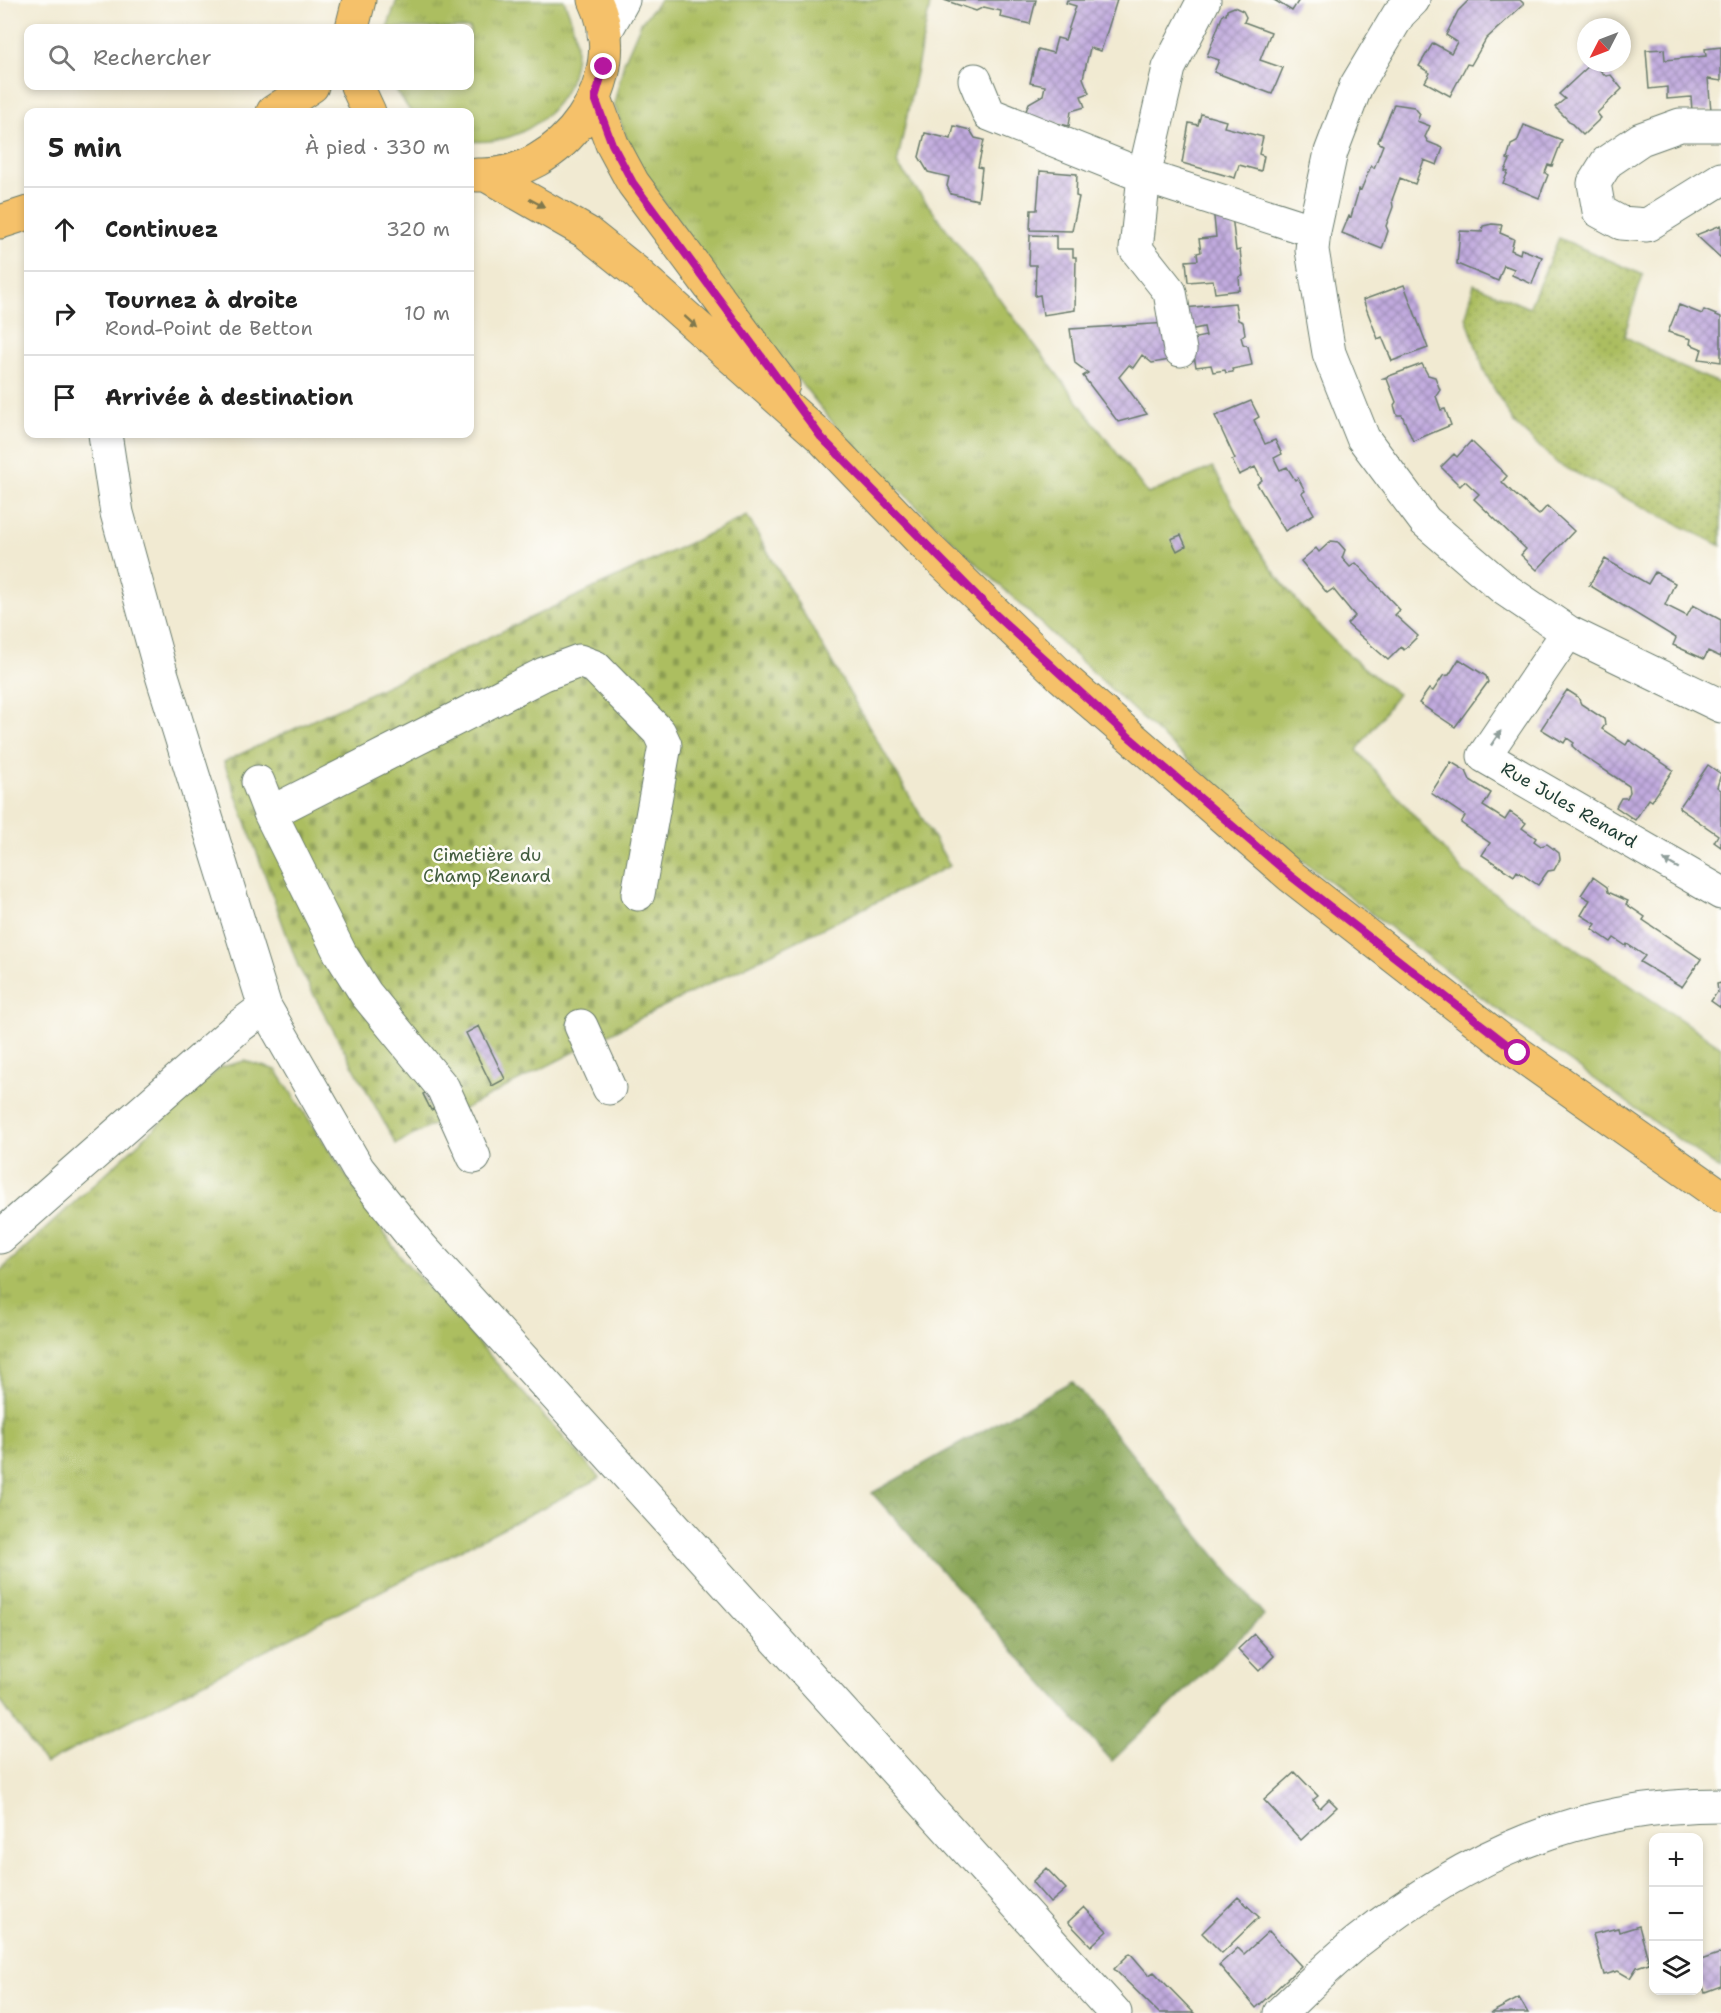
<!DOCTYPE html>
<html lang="fr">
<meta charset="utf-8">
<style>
body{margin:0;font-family:"Shantell Sans",sans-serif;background:#f6f6f6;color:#222}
.controls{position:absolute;right:18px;bottom:18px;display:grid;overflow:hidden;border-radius:12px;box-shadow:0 3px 9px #0003}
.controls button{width:54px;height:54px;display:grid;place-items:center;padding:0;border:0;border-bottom:2px solid #e0e0e0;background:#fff;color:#222;font:30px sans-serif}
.compass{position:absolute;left:1577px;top:18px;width:54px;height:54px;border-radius:50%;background:#fff;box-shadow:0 3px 9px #0003;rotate:228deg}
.stop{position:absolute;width:18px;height:18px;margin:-14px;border:4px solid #b5179e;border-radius:50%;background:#fff}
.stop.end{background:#b5179e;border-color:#fff;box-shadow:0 2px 6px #0008}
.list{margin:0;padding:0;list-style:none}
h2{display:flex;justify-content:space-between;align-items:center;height:78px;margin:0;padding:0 24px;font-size:26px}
h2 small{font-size:20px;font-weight:400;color:#767676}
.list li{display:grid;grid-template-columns:39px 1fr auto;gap:18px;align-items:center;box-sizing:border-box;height:84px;padding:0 24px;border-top:2px solid #e0e0e0}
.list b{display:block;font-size:22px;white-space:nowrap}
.list p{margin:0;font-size:20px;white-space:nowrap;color:#767676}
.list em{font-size:20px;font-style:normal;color:#767676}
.icon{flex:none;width:33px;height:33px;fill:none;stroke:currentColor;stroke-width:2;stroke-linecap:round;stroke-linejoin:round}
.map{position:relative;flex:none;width:1721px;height:2013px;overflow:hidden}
.search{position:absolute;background:#fff;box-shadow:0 3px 9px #0003;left:24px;top:24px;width:450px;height:66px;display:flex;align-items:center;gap:15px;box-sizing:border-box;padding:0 21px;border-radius:12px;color:#767676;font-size:22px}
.panel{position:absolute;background:#fff;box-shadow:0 3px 9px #0003;left:24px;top:108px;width:450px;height:330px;border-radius:12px}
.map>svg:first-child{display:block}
</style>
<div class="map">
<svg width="1721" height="2013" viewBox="0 0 1721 2013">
<defs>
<pattern id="grass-tufts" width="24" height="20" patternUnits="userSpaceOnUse" patternTransform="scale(1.5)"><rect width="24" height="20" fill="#acbe61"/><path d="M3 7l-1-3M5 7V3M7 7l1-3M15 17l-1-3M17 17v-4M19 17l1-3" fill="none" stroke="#8b9c51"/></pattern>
<pattern id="forest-crowns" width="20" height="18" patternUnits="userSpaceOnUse" patternTransform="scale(1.5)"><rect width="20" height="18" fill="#89a557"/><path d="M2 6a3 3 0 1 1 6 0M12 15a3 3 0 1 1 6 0" fill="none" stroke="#6f8849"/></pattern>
<pattern id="cemetery-stones" width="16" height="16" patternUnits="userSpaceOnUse" patternTransform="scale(1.5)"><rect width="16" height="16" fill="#acbe61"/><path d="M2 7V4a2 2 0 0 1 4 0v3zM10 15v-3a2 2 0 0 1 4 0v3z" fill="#8b9c51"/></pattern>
<pattern id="park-dots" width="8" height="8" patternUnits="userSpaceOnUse" patternTransform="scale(1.5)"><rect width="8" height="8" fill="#acbe61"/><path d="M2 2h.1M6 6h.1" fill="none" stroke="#8b9c51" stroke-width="1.8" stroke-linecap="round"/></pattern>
<pattern id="building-cross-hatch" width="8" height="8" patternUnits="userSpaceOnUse" patternTransform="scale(1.5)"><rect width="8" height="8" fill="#c1aade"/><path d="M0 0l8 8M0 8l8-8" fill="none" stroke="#9c8cb5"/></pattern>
</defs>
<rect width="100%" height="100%" fill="#fdfcf7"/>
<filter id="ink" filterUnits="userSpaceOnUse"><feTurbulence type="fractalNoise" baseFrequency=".0167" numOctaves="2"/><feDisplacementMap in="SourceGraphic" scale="12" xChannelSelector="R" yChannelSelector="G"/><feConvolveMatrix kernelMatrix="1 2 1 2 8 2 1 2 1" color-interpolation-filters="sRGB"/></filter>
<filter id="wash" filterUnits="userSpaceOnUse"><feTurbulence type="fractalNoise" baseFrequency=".008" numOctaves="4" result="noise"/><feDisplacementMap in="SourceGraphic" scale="24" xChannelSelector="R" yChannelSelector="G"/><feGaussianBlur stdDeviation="1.35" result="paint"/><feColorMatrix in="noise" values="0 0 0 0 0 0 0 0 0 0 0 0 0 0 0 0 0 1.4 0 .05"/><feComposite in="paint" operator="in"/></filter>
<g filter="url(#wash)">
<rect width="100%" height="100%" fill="#f1ead2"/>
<path fill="url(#grass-tufts)" stroke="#667e4a" stroke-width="1.5" d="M397 0H564C570 15 575 28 576 45 578 103 525 147 470 141V112H411L393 86H470V28H387Z
M660 0H931L897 164 1148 494 1213 467C1227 493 1240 520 1255 544 1291 601 1343 656 1398 694L1357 750 1463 872 1721 1047V1170L1478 995 1302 860 1158 733 943 532 838 429 721 283 635 162 614 104 624 62 641 23Z
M245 1061 276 1070 399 1255 600 1478 45 1764 0 1700V1271L221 1067Z"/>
<path fill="url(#forest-crowns)" stroke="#547146" stroke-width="1.5" d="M1072 1381 1264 1615 1112 1761 872 1493Z"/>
<path fill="url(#cemetery-stones)" stroke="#667e4a" stroke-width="1.5" d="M747 516 950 866 648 1014 396 1144 298 966 224 762Z"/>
<path fill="url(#park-dots)" stroke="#667e4a" stroke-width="1.5" d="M1559 238 1643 275 1624 336 1681 367 1721 384V546L1558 464 1514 423 1485 373 1466 317 1474 284 1529 308Z"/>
<g id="blocks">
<path fill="url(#building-cross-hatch)" d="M944 0H1036L1030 24 1000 17 1001 11 984 7 976 11Z
M1067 0H1117L1101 51 1090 48 1083 78 1089 93 1081 96 1085 107 1071 111 1069 126 1024 116 1029 103 1043 95 1045 86 1030 83 1038 49 1053 53 1057 38 1065 40 1076 6 1066 3Z
M1274 0H1299L1292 11Z
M1469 0H1520L1524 4 1486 39 1471 65 1467 64 1450 96 1425 82 1430 73 1419 66 1433 43 1451 53 1457 42 1446 35 1458 11Z
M1234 7 1243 11 1246 17 1244 22 1271 32 1260 60 1283 68 1272 94 1214 72 1219 60 1207 56 1223 14 1226 15 1227 10Z
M1721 47V81L1708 79 1711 110 1692 111 1691 97 1667 99V87L1649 89 1646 50 1664 49 1665 60 1706 56 1705 49Z
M1592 63 1606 76 1611 75 1622 89 1597 113 1601 118 1583 135 1555 107 1565 99 1559 94Z
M1394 104 1414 107 1420 114 1417 121 1430 126 1425 137 1428 142 1443 148 1437 165 1424 160 1415 184 1400 178 1392 200 1393 207 1386 226 1388 231 1382 249 1342 233 1349 216 1351 217 1359 189 1361 190 1371 166 1374 168 1383 145 1378 142Z
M1201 114 1226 121 1224 127 1263 137 1259 154 1264 156 1261 171 1239 165 1235 178 1182 163 1189 123 1198 125Z
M1524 125 1562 140 1552 166 1548 165 1545 173 1548 175 1539 198 1503 183 1508 172 1505 171 1510 160 1507 159 1511 145 1517 142Z
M954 126 970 130 975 138 984 140 978 167 982 168 978 200 951 194 947 186 949 177 928 172 919 157 925 133 951 139Z
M1040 171 1077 174 1076 196 1079 197 1072 231 1030 230 1031 210H1037Z
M1213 207 1232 215 1236 251 1240 250 1243 276 1239 277 1240 290 1215 293 1213 280 1188 282 1186 261 1198 260 1197 253 1201 252 1199 239 1216 237Z
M1492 224 1502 225 1500 233 1514 239 1511 250 1520 254 1521 249 1542 257 1532 284 1512 275 1514 269 1504 265 1498 281 1457 264 1460 231 1482 232 1483 226Z
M1721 225V258L1696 235Z
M1030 235 1056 236V249H1073V257H1076L1075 310 1043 315 1040 295 1035 296 1036 265H1029Z
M1404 285 1428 348 1392 361 1382 337 1378 339 1363 300Z
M1235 303 1238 320 1243 322 1245 334 1241 337 1243 344 1248 346 1252 365 1232 369 1233 372 1226 373 1225 370 1213 372 1211 365 1196 367 1191 339 1206 336 1204 327 1189 330 1185 308Z
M1679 305 1702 314 1704 310 1721 317V362L1699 359 1702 349 1690 344 1691 339 1668 332Z
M1169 323 1176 359 1152 363 1142 355 1133 368 1129 365 1119 377 1147 414 1118 422 1083 376 1088 373 1075 363 1070 329Z
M1422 364 1428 375 1435 377 1440 390 1436 396 1441 410 1445 409 1451 425 1413 441 1402 415H1397L1394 405 1396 402 1387 379H1381Z
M1251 401 1259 417 1254 420 1265 444 1275 440 1282 454 1274 458 1280 470 1287 467 1295 480 1298 478 1305 491 1302 493 1314 514 1285 531 1257 484 1262 480 1255 467 1239 475 1232 460 1235 459 1215 416Z
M1471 441 1507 476 1502 482 1512 492 1539 515 1547 506 1574 531 1537 570 1521 555 1526 549 1474 499 1479 494 1465 481 1460 486 1441 467 1454 454 1457 457Z
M1181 535 1186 546 1177 551 1171 539Z
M1331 541 1338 542 1345 550 1342 558 1350 567 1356 563 1400 610 1395 615 1418 636 1404 650 1401 647 1388 660 1347 624 1355 616 1333 589 1327 593 1301 561 1316 548 1319 552Z
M1605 559 1648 584 1655 572 1675 583 1665 605 1687 616 1693 605 1721 620V657L1708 651 1704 659 1673 645 1676 638 1589 585Z
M1459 659 1486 676 1488 682 1455 727 1419 703 1429 689 1433 691 1443 676 1449 675Z
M1567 690 1578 697 1581 704 1604 719 1605 725 1602 729 1626 745 1629 740 1673 770 1652 801 1649 799 1635 820 1616 807 1621 798H1627L1630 792 1629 786 1583 756 1572 746 1574 743 1567 738 1564 743 1541 729Z
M1451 762 1466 771 1470 780 1491 793 1483 806 1505 820 1510 812 1526 823 1522 828 1536 838 1534 841 1541 846 1547 844 1559 853 1560 859 1554 870 1548 871 1538 885 1517 871 1514 876 1482 855 1490 843 1461 823 1465 816 1431 793Z
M1708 765 1721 774 1717 787 1721 790V847L1714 842 1718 835 1679 808Z
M1593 877 1607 887 1608 892 1628 901 1626 904 1645 917 1643 920 1701 959 1682 987 1640 962 1645 956 1627 944 1626 946 1614 938 1611 942 1592 929 1596 924 1581 915 1590 900 1581 895Z
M1721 983V1008L1711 1001 1718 991 1717 984Z
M479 1026 505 1079 492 1086 466 1033Z
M433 1089 441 1106 431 1110 423 1094Z
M1254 1634 1274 1656 1259 1671 1238 1649Z
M1295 1772 1318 1796 1313 1800 1320 1808 1329 1799 1337 1807 1301 1840 1264 1800Z
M1046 1868 1066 1889 1050 1903 1032 1882Z
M1238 1897 1259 1917 1222 1953 1202 1933Z
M1084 1907 1107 1931 1091 1946 1068 1922Z
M1639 1926 1649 1963 1637 1967 1630 1978 1618 1971 1604 1975 1593 1934 1618 1928 1619 1932Z
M1269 1931 1301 1966 1256 2008 1219 1965 1238 1948 1244 1954Z
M1130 1953 1149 1975 1154 1972 1194 2013H1159L1114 1969Z
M1721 1953V1986L1705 1992 1698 1974V1961Z
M1519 1998 1528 2013H1491Z"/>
</g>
</g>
<g filter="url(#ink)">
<use href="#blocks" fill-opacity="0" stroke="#687a6b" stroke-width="1.5"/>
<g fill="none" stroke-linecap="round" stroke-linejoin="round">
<g stroke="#687a6b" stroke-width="35">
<path id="minor" d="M1413 0 1399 14 1356 86 1331 152 1314 231 1312 250 1329 353 1363 438 1425 521 1503 588 1568 632 1721 706
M604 34 623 0
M975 80 989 114 1144 176 1314 231
M1721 125H1680L1641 139 1607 162 1594 183 1599 211 1621 223 1647 225 1721 179
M1180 350 1170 292 1136 249 1144 176 1169 68 1204 0
M105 434 117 513 160 669 265 1007 358 1169 421 1247 1115 2013
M1568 632 1484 756 1721 893
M258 782 270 813
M581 1026 609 1088
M474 1157 443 1088 366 994 340 953 270 813 544 674 579 661 595 667 659 732 665 745 638 894
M0 1237 237 1028 265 1007
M1280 2013C1305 1989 1330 1964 1357 1942 1468 1854 1579 1805 1721 1805"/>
</g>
<g stroke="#687a6b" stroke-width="35">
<path id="major" d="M352 28 359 0
M357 86 369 112
M595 98 612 144 633 183 783 385
M273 112 312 86
M477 175C563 178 633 79 595 0
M486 175 586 232 636 272 821 437 926 546 1061 676 1292 877 1518 1053 1721 1196
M0 222 28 213"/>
</g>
<use href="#minor" stroke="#fff" stroke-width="33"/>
<use href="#major" stroke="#f5c16b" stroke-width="33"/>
</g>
<defs><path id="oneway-solid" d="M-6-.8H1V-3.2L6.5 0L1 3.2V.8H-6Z" transform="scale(1.5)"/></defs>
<g fill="#7f784d">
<use href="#oneway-solid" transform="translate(537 203) rotate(28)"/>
<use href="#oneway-solid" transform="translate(691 322) rotate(42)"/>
</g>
<g fill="#8f9e9a">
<use href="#oneway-solid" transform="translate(1496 738) rotate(-56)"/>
<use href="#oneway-solid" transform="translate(1671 864) rotate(-150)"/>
</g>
</g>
<g fill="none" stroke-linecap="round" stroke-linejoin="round" filter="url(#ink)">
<path stroke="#b5179e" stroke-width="8" d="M604 67 595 98 612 144 633 183 821 437 994 613 1128 736 1292 877 1518 1053"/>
</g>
<g text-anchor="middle" stroke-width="5" stroke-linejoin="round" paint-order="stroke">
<g font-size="18" fill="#1f3d34" stroke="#fdfcf7">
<text transform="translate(1569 805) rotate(30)" y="6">Rue Jules Renard</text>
</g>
<g font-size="18" fill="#425d3f" stroke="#fdfcf7">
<text x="487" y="861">Cimetière du<tspan x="487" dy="21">Champ Renard</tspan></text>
</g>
</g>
</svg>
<div class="controls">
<button>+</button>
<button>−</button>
<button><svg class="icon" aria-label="layers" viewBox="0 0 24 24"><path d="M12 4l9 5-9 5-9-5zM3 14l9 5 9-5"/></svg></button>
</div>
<svg class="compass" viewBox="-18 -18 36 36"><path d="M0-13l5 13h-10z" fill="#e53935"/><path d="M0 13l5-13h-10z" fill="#767676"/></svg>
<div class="stop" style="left:1518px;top:1053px"></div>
<div class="stop end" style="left:604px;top:67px"></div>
<div class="search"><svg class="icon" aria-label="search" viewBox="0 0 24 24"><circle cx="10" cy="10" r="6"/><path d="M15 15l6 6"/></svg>Rechercher</div>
<section class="panel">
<h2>5 min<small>À pied · 330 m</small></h2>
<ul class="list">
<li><svg class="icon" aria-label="ahead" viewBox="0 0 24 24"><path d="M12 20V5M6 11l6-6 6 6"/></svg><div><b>Continuez</b></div><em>320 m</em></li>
<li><svg class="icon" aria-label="right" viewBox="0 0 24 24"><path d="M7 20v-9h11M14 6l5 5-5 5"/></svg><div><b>Tournez à droite</b><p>Rond-Point de Betton</p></div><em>10 m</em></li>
<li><svg class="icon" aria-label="arrive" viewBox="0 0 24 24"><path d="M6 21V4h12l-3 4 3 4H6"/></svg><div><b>Arrivée à destination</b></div></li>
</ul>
</section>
</div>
